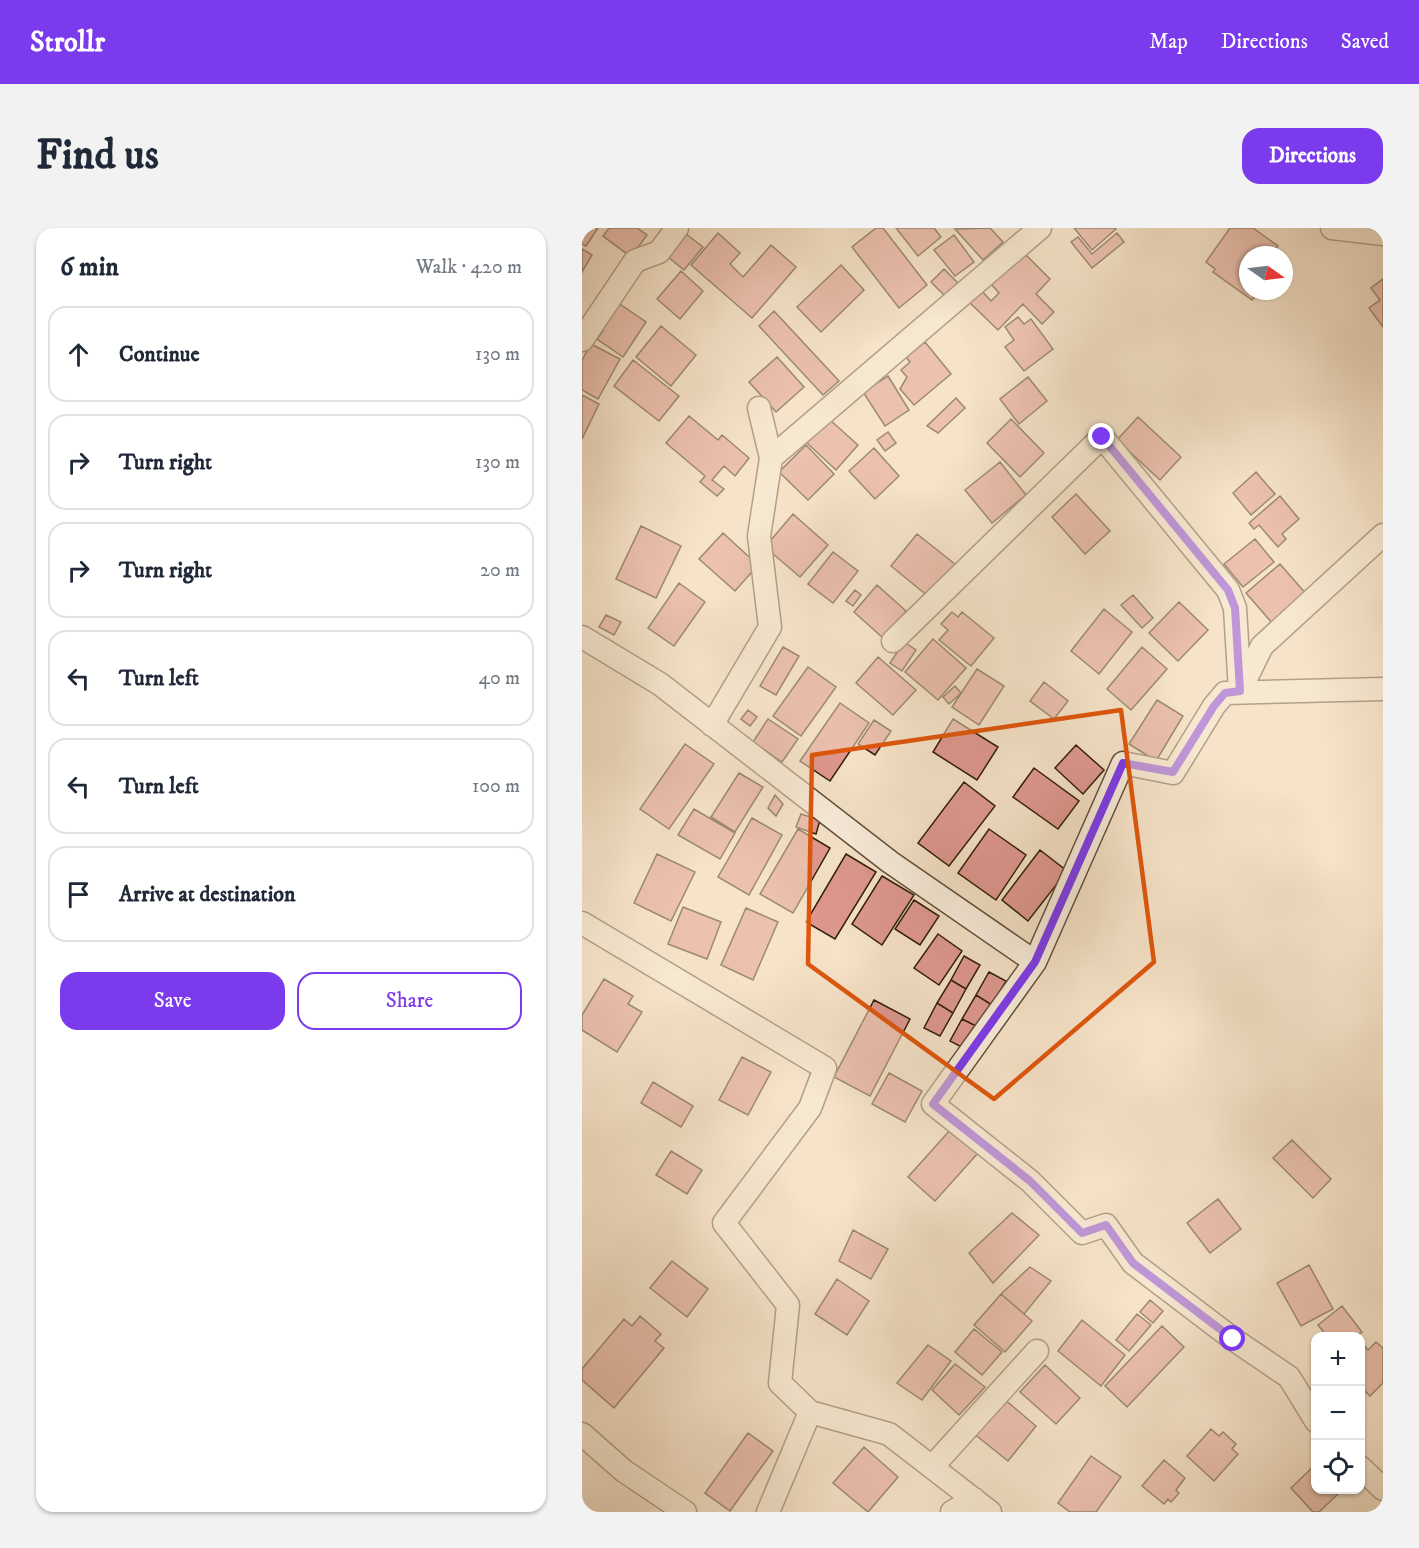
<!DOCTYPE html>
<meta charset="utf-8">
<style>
body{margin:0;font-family:"IM FELL DW Pica",serif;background:#f2f2f3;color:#1f2937}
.controls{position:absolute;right:18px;bottom:18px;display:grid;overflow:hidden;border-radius:12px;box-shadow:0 2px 4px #0004}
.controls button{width:54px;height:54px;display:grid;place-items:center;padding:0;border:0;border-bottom:2px solid #e0e1e3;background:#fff;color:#1f2937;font:30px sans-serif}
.compass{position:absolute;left:657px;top:18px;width:54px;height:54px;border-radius:50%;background:#fff;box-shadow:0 2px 4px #0004;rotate:104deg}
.stop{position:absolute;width:18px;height:18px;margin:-14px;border:4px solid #7c3aed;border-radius:50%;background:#fff}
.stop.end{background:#7c3aed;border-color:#fff;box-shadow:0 2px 6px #0008}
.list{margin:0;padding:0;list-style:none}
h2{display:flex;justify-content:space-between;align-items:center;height:78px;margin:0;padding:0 24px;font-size:26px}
h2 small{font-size:20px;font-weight:400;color:#747a83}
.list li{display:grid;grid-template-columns:39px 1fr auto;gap:18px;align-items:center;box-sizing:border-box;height:96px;margin:0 12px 12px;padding:0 12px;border:2px solid #e0e1e3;border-radius:18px}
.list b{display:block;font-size:22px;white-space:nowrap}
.list em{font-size:20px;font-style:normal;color:#747a83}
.actions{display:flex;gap:12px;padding:18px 24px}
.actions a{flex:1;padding:14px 0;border:2px solid #7c3aed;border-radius:18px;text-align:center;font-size:21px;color:#7c3aed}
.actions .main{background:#7c3aed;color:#fff}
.icon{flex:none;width:33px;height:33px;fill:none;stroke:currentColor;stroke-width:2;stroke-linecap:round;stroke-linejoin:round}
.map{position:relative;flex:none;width:801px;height:1284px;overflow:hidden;border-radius:18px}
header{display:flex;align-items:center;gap:36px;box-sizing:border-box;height:84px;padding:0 30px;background:#7c3aed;color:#fff}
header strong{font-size:28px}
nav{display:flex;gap:33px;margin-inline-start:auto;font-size:21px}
.intro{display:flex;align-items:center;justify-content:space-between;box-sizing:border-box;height:144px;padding:0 36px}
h1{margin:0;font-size:42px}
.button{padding:15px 27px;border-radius:18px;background:#7c3aed;color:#fff;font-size:21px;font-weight:700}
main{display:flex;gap:36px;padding:0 36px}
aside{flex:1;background:#fff;border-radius:18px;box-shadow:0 2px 4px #0004}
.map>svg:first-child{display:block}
</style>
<header>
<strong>Strollr</strong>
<nav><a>Map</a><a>Directions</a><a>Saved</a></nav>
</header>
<div class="intro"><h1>Find us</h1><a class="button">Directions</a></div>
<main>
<aside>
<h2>6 min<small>Walk · 420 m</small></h2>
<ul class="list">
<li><svg class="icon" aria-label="ahead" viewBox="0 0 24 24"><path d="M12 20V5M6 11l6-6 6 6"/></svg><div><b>Continue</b></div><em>130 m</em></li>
<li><svg class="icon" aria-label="right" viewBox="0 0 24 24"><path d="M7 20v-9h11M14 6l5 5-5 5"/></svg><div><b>Turn right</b></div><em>130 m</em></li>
<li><svg class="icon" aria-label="right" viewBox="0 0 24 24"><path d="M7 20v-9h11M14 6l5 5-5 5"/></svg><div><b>Turn right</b></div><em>20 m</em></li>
<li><svg class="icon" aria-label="left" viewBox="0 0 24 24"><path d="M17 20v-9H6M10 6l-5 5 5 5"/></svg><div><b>Turn left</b></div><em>40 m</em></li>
<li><svg class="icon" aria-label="left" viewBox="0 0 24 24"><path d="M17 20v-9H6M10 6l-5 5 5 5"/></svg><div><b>Turn left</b></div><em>100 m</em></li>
<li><svg class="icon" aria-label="arrive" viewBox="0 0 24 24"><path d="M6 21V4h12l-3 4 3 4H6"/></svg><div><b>Arrive at destination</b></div></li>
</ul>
<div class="actions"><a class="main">Save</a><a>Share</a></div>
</aside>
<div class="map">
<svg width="801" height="1284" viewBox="0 0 801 1284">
<rect width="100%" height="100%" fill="#f6e3c9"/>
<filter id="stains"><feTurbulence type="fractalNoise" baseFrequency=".00333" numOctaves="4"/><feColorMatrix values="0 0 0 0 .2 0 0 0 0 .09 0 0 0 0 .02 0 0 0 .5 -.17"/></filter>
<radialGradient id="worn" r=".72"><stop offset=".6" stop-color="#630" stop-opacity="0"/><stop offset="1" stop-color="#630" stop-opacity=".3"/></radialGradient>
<path fill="#df9890" stroke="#301e07" stroke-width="1.5" d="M0 0H16L4 18 0 16Z
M27 0H55L65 7 49 29 21 8Z
M294 0H301L345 57 317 80 270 19Z
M314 0H352L359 9 336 28Z
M408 0 421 14 401 32 373 1Z
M492 0H533L534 1 510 22Z
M648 0H671L696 18 689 27H666V63H677L670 72 631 44 633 41 624 34Z
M136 5 158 25 148 36 161 49 189 17 214 39 170 90 109 37Z
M535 5 542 14 510 40 489 14 496 9 510 26Z
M104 6 121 19 102 42 86 29Z
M372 7 392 34 373 48 352 22Z
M0 21 10 27 0 44Z
M440 23 468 51 454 66 472 84 460 96 441 76 416 102 387 74 399 62 409 73 417 65 409 56Z
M259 37 282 62 239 104 215 79Z
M362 41 376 55 363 68 349 54Z
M99 43 121 63 98 91 75 71Z
M801 51V99L787 80 798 72 789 60Z
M29 70 64 94 41 129 15 111 21 103 11 97Z
M192 83 257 153 241 167 177 98Z
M436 89 442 96 449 91 471 121 442 143 423 119 432 112 423 99Z
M79 98 114 127 89 158 54 129Z
M343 114 369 146 332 177 318 161 325 149 319 142 328 134 324 129Z
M9 116 38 131 16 171 0 162V132Z
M195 129 222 159 194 184 167 154Z
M51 132 97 168 77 193 32 158Z
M306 148 327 182 303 198 281 164Z
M446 149 465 173 437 196 418 171Z
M0 167 17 176 0 211Z
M374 170 383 180 356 205 345 198Z
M107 188 136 212 140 207 167 230 153 248 142 238 130 252 142 261 135 268 118 254 123 248 84 215Z
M556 189 599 229 578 252 535 212Z
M247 191 276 217 254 242 225 215Z
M429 191 462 225 438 249 405 215Z
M306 204 314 215 303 223 295 212Z
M224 217 252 246 226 272 197 244Z
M292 220 317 248 293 271 267 243Z
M418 234 444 267 410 295 383 262Z
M674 244 693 266 669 287 651 265Z
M494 266 528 303 503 326 470 289Z
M698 268 717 291 700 306 704 311 696 319 677 297 672 301 667 295Z
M211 286 246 317 218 349 183 319Z
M59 298 99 318 74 370 34 351Z
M141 305 176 337 153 363 117 331Z
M335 306 373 336 347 369 309 338Z
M673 311 692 334 661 359 642 336Z
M251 324 276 343 251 375 226 356Z
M698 336 725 367 691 396 664 365Z
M97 355 123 374 92 418 66 400Z
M295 357 324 383 301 410 272 384Z
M273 362 279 367 271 378 264 373Z
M551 367 571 390 560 400 539 377Z
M597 374 626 402 596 433 567 405Z
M522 381 550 404 517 446 489 423Z
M370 384 376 389 380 384 412 410 389 438 357 412 366 402 359 396Z
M24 387 39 394 32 407 17 399Z
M351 411 384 440 356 472 323 444Z
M322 414 334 422 320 443 308 435Z
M201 419 217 428 194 467 178 458Z
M560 419 585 441 549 482 525 461Z
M296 429 334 462 311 487 274 455Z
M226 439 254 459 219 508 191 488Z
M395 441 422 458 397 497 370 479Z
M462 454 486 473 472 491 448 473Z
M373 458 379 465 367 476 361 469Z
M575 472 601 488 574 533 547 516Z
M258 475 287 495 248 553 218 533Z
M166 482 175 489 168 498 159 491Z
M186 491 216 511 200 534 171 514Z
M371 491 416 519 395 552 351 524Z
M292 492 309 503 293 527 276 516Z
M103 516 132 536 87 601 58 581Z
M494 517 522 542 501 566 473 540Z
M452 540 497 573 476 601 431 569Z
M157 545 181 559 153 604 129 589Z
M382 554 413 578 367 638 336 615Z
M193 567 201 576 194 588 186 580Z
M112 581 153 605 138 631 96 607Z
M219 586 238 592 234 606 214 599Z
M170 590 200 607 167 667 136 649Z
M216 601 248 620 211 685 178 666Z
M407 601 444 627 414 672 376 645Z
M458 622 485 643 446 693 420 672Z
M75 626 113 644 89 693 52 675Z
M264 626 294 644 253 711 224 694Z
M300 648 332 667 300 717 270 696Z
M332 672 357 688 338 717 313 701Z
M101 679 139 694 125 731 86 716Z
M164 680 196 694 171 752 139 737Z
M356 706 380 723 357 757 332 740Z
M382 728 398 737 384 761 369 752Z
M407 744 424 753 410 777 394 767Z
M22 751 51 768 46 776 60 784 35 824 0 802V787Z
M369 752 384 761 371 785 355 775Z
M394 767 410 777 398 800 380 791Z
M292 772 328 791 288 868 252 849Z
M355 775 371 785 358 808 342 800Z
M380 791 398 800 387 823 368 813Z
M160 829 189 844 166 887 137 872Z
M307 845 340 863 323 894 290 876Z
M71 854 111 878 99 899 59 875Z
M369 901 396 925 353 973 326 949Z
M710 912 749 951 731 970 691 930Z
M89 923 120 942 105 966 74 947Z
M636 971 659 1001 628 1025 605 995Z
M430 985 457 1007 411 1055 387 1025Z
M271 1002 306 1021 289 1051 257 1033Z
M90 1033 126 1061 105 1089 68 1060Z
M727 1037 751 1081 719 1098 695 1055Z
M448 1039 469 1053 442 1086 419 1066Z
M255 1051 287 1073 265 1107 233 1086Z
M419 1066 450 1093 423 1124 392 1097Z
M568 1072 581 1083 571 1095 558 1084Z
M760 1078 780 1104 774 1108H745L736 1097Z
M555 1086 569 1097 547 1123 534 1112Z
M58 1088 79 1106 73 1113 82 1120 32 1180 0 1152V1141L42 1091 50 1098Z
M500 1092 543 1127 519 1158 476 1123Z
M580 1098 602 1119 545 1179 523 1158Z
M392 1101 420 1124 400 1147 373 1124Z
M794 1114 801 1120V1155L788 1168 778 1158V1121L782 1117 786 1122Z
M346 1117 369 1133 340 1172 315 1155Z
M373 1136 403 1159 377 1187 350 1162Z
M463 1137 498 1170 474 1196 438 1164Z
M422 1171 454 1198 426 1233 391 1205Z
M629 1201 637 1208 641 1204 654 1216 650 1221 656 1226 632 1253 605 1228Z
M166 1205 191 1223 148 1283 123 1265Z
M282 1219 316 1249 286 1284 251 1255Z
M509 1228 539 1249 514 1284H488L476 1275Z
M582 1232 603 1250 594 1262 597 1265 589 1274 586 1271 582 1276 560 1258Z
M734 1236V1262H760L737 1284H731L709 1260Z"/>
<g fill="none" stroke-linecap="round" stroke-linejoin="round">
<g stroke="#624f38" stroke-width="25">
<path id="street" d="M750 0 801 6
M0 112 53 33 77 24 95 0
M189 230 458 0
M0 409 78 456 308 634 453 734
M311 413 520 209 646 362 653 380 658 463
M659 461 680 418 801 307
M130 497 188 399 177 308 189 230 177 180
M0 695 243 840 228 880 142 995 206 1077 198 1155 228 1184
M734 1193 707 1149 651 1111 551 1035 524 997 500 1005 448 953 351 876 453 734 541 535 591 545 632 478 643 465 801 461
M0 1206 42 1243 103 1284
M350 1239 455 1123
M778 1239 801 1261
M186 1284 228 1184 307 1206 408 1284
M370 1284 392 1271"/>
</g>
<use href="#street" stroke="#f9eddc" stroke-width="22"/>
</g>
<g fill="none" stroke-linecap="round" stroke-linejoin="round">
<path stroke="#7c3aed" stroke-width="8" d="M520 209 646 362 653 380 658 463 643 465 632 478 591 544 541 535 453 734 351 876 448 953 500 1005 524 997 551 1035 651 1111"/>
</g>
<path d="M0 0H801V1284H0ZM539 482 572 734 412 871 226 736 230 527Z" fill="#f6e3c9" fill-opacity=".55" fill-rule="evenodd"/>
<path fill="none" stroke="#df560c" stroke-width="4.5" stroke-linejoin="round" d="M539 482 572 734 412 871 226 736 230 527Z"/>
<rect width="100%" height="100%" filter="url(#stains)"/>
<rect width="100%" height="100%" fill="url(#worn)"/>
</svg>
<div class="controls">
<button>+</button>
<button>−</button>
<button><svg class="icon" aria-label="locate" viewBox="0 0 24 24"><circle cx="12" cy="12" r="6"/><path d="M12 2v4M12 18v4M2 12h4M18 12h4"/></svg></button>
</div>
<svg class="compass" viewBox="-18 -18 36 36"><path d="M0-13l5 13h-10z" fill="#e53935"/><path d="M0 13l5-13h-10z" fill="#747a83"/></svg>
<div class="stop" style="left:651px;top:1111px"></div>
<div class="stop end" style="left:520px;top:209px"></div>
</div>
</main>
